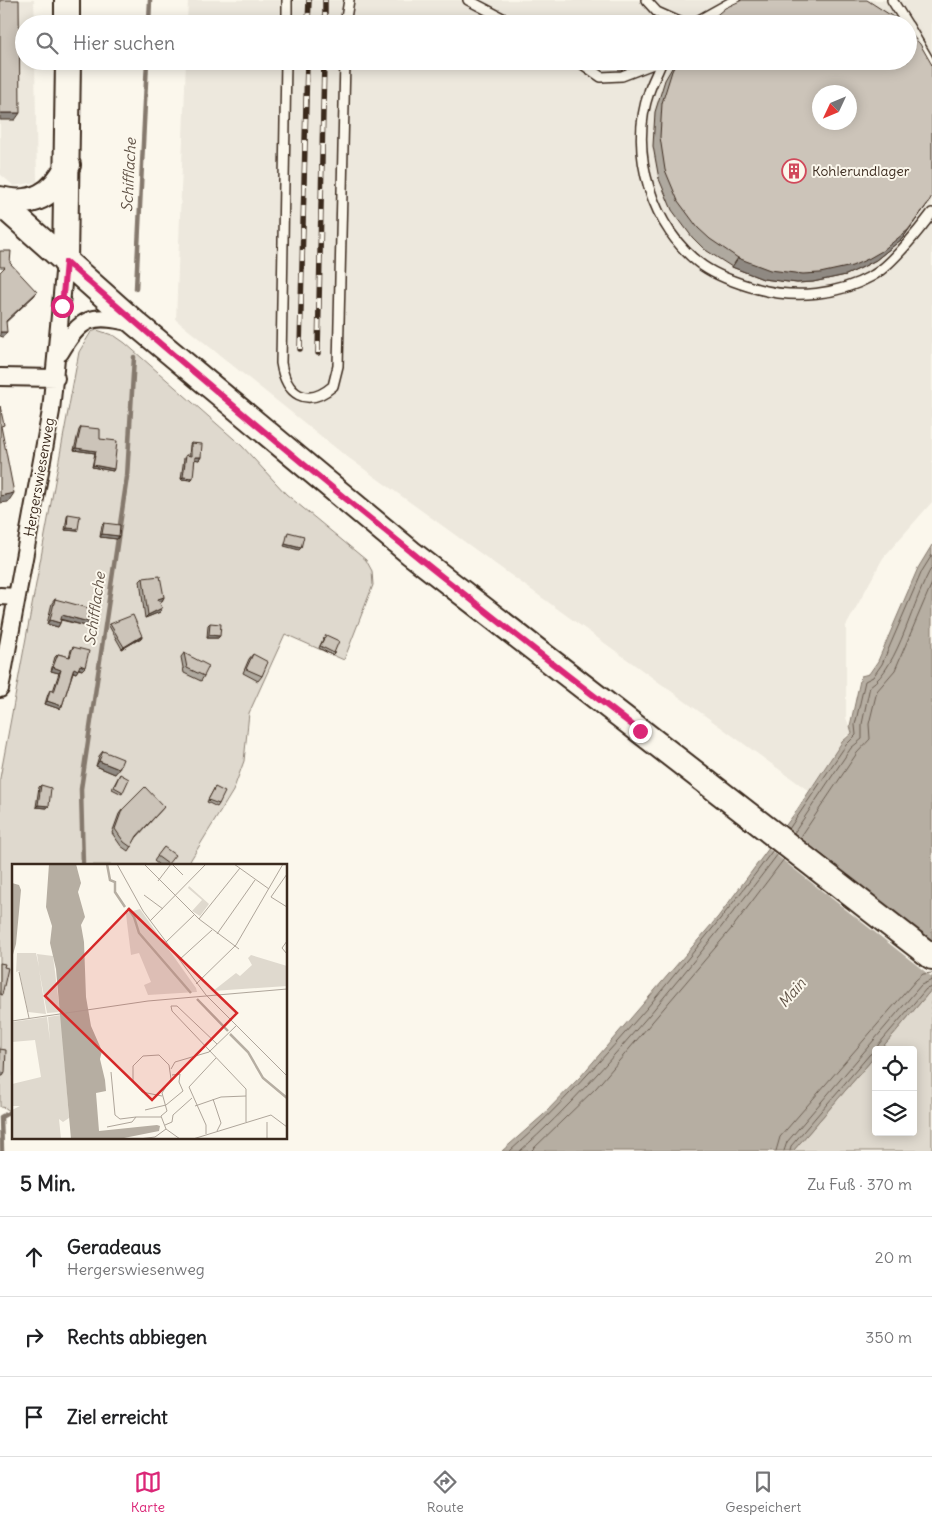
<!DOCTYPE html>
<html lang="de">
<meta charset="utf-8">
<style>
body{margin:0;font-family:Delius,sans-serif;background:#f6f6f6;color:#202124}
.controls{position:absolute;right:15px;bottom:15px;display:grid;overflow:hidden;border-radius:5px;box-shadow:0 2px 12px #0003}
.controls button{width:45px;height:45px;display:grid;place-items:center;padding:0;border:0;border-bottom:1px solid #e0e0e0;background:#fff;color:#202124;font:25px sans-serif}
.compass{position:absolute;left:812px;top:85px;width:45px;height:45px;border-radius:50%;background:#fff;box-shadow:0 2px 12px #0003;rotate:226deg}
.stop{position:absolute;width:15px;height:15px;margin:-11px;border:4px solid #db2777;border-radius:50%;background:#fff}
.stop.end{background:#db2777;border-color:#fff;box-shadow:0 1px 5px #0008}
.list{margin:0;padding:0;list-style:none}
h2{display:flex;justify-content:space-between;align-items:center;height:65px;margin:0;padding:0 20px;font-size:21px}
h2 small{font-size:16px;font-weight:400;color:#757577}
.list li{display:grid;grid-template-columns:32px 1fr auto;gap:15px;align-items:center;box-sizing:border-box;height:80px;padding:0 20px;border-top:1px solid #e0e0e0}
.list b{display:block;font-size:19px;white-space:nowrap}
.list p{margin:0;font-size:16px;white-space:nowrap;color:#757577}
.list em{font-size:16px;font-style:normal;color:#757577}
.icon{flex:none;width:28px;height:28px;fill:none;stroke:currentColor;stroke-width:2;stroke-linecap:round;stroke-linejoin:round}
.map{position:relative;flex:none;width:932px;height:1151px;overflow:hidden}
.search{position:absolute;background:#fff;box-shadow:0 2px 12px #0003;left:15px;right:15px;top:15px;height:55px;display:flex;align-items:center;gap:12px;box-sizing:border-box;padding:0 18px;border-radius:28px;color:#757577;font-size:19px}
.sheet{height:305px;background:#fff}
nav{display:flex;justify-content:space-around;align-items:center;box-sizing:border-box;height:70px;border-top:1px solid #e0e0e0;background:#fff;font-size:14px;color:#757577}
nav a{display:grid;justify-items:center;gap:2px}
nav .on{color:#db2777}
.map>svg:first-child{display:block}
</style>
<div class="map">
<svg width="932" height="1151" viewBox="0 0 932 1151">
<rect width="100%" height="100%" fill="#fbf7ec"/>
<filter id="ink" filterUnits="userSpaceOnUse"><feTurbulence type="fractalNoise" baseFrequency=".02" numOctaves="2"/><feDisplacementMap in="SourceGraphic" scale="10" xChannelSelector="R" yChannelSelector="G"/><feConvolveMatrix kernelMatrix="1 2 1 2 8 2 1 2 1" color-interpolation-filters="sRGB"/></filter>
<g filter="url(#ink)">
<path fill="#ede8dd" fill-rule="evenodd" d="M0 0H34L35 24H24V61H35L37 182 14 186 0 174Z
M188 0H932V502L883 558 846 626V718L852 733 847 735 809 791 342 453 176 320 186 61H908V24H187ZM820 92H850V122H820Z"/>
<path fill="#dfd9ce" stroke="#8d8276" d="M97 330 115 336 125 343 242 446 286 494 366 560 372 571 373 585 344 660 285 634 249 713 244 761 233 791 190 861 195 865H14V1118L6 1108 0 1107V778L79 352 91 332Z
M932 989V1151H793L876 1055V1132H913V1050H880Z"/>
<path fill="#b6aea2" stroke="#85796d" d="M932 545V989L880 1050H876V1055L793 1151H502L542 1116 581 1076 718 917 795 813 842 742 852 733 850 726 861 676 869 674 878 661 918 568Z"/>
<path fill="#fbf7ec" d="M784 824 932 940V977L766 847Z"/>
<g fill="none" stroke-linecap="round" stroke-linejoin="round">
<path stroke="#6c5f53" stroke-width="1" d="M789 829 846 745 856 735 855 725 865 681 873 677 882 664 922 571 932 555
M794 833 851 748 862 739V724L870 686C899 667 913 598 932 567
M800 838 857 753 870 739 869 724 877 691 895 670 932 583
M877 1050 878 1045 926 989 932 987
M510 1151C560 1107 603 1058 647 1008 690 956 733 905 773 850
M520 1151C568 1109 608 1062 650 1014 694 961 737 909 778 854
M531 1151 596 1088 732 928 784 859
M776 1151 780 1137 916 980 923 974 932 973
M784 1151 787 1142 921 985 932 980
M790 1151 791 1146 870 1054 876 1052"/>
<path stroke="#85796d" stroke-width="4.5" d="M149 24 150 0
M136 289 147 61
M83 865 81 789 127 477 134 357
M2 1151 1 1117 14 1110"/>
<g stroke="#3b2a1e" stroke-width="12">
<path id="lane" d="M468 0 514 24
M646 0 657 12 684 24
M892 0 907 24
M287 24V0
M345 24 349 0
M692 24 735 0
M908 25 932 66
M286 61 281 363C286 394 306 409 333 386L338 366 345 61
M578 61 601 77 622 76 661 61
M662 61C658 72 652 82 649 92 628 151 652 230 703 266 719 277 740 284 758 289 796 299 838 295 872 276 891 266 919 230 932 213"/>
</g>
<g stroke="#3b2a1e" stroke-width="20">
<path id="street" d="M60 353C81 317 91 313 133 323
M0 377 56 378
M0 596 16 597
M0 689 51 411 65 262"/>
</g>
<g stroke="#3b2a1e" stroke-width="28">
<path id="secondary" d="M67 0V24
M0 199C32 207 54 195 68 165
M0 203 135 323 411 553 932 957
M65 262 68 61"/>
</g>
<use href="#lane" stroke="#fbf7ec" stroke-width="9"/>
<use href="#street" stroke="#fbf7ec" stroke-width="16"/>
<use href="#secondary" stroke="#fbf7ec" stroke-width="24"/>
<g stroke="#3b2a1e" stroke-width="5.5">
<path id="rail" d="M308 24 309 0
M325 24V0
M300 349 307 61
M318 353 324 61"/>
</g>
<use href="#rail" stroke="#fbf7ec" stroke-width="4" stroke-dasharray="11" stroke-linecap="butt"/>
</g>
<path fill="#afa99f" stroke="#3b2a1e" d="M676 61H908L928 203 902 239 876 260 861 268 846 275 813 282 797 283 763 279 732 267 704 249 692 237 672 210 659 179 653 146 655 112 665 80Z
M81 427 100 439 113 471 92 467 95 453 74 450 79 430Z
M191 443 201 457 199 460 195 459 191 480 181 479 184 458 186 455 189 456 190 445Z
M68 514 77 531 65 530 67 517Z
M104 523 119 536 117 539 100 537 102 525Z
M143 578 164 597 162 601H159L160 612 145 618 140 581Z
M55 599 89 622 86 626 61 620 60 623 58 627 47 624 52 603Z
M210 623 218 638H207L208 625Z
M110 624 142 636 141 638 122 649 109 626Z
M324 637 334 653 332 655 319 648Z
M73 647 85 667 82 670 78 669 76 673 73 672 62 706 60 709 45 704 48 694 50 690 53 691 59 673 51 671 55 657 58 654 69 657 71 650Z
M184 653 204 676 201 681 184 673 181 657Z
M253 654 262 676 258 681 243 673 249 659Z
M103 751 115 774 96 766 99 756Z
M120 774 123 792 122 794 112 789Z
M41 785 49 806 47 808 36 807 39 787Z
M215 787 219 804 217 807 207 802Z
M164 807 136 838 128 851 121 846 112 833 119 814 122 810Z
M164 847 168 865H159L154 861Z"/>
<path fill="#8f8982" stroke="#3b2a1e" d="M0 113H20L15 120H0Z
M928 203 902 239 876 260 861 268 846 275 813 282 797 283 763 279 732 267 738 258Z
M37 292 34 296 3 325 6 321Z
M0 332H7L3 337 0 336Z
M76 448 96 451 95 453 74 450Z
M195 457H201L199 460 193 459Z
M93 465 114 469 113 471 92 467Z
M183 477 193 478 191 480 181 479Z
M14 493 8 502 0 503V496Z
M67 528 78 529 77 531 65 530Z
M102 534 119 536 117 539 100 537Z
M285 544 301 548 299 550 284 546Z
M164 597 162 601 155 602 158 599Z
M162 608 160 612 145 618 148 615Z
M62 615 89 622 86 626 60 619Z
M50 620 60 623 58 627 47 624Z
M209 635 220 636 218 638H207Z
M142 636 141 638 122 649 124 647Z
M80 665 85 667 82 670 78 668Z
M53 667 61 670 59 673 51 671Z
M74 668 78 670 76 673 72 671Z
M47 701 62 706 60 709 45 704Z
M99 761 119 769 115 774 96 766Z
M38 805 49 806 47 808 36 807Z
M0 1072 5 1073 3 1076H0Z"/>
<path fill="#ccc4b9" stroke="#3b2a1e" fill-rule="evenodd" d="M0 0H19L20 113H0Z
M742 0H867L898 20 901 24H706L725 8Z
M908 31 920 44 932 65V196L928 203 908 230 882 251 868 259 852 266 820 273 803 274 770 270 738 258 710 239 698 228 678 201 665 170 660 137 662 103 672 71 677 61H908ZM820 92H850V122H820Z
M0 251H11L10 263 37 292 6 321 7 332H0V272L5 267H0Z
M0 406 4 425 1 426 14 493 0 496Z
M81 427 100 429V439L117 441 114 469 93 465 96 451 76 448Z
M191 443 202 444 201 457H195L193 478 183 477 186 455 191 456Z
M68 514 80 516 78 529 67 528Z
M104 523 120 525 119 536 102 534Z
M288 532 304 536 301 548 285 544Z
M160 576 164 597 158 599 162 608 148 615 143 578Z
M55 599 92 609 89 622 62 615 60 623 50 620Z
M133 615 142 636 124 647 110 624Z
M210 623 221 624 220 636 209 635Z
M326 635 339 641 334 653 320 646Z
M73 647 89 651 85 667 80 665 78 670 74 668 62 706 47 701 50 690 54 692 61 670 53 667 58 654 70 657Z
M184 653 209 666 204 676 187 668Z
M253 654 268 662 262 676 246 669Z
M103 751 123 759 119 769 99 761Z
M120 774 129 779 123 792 114 787Z
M41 785 51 788 49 806 38 805Z
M145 787 164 807 137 836 131 847 124 842 115 829 122 810Z
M215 787 225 792 219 804 208 800Z
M164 847 175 855 168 864 157 856Z
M0 963 5 964 4 967 8 968 2 995 0 994Z
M0 1049 6 1050 5 1073 0 1072Z"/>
</g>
<g fill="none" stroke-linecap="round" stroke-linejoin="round" filter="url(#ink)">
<path stroke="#db2777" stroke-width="6" d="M62 306 66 262C252 425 443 581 640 731"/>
</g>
<defs>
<g id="building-ring" transform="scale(1.25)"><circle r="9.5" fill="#fbf7ec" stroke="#d1495b" stroke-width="1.5"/><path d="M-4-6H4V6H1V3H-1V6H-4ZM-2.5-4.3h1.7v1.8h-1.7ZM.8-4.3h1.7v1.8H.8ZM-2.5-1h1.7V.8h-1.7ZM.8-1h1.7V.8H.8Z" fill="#d1495b"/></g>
</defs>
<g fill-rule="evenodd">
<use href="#building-ring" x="794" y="171"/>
</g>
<g text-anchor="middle" stroke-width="4" stroke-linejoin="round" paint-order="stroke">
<g font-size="14" fill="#3b2a1e" stroke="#fbf7ec" text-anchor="start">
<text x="812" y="176">Kohlerundlager</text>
</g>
<g font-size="14" fill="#3b2a1e" stroke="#fbf7ec">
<text transform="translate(39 477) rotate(-80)" y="5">Hergerswiesenweg</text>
</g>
<g font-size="15" font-style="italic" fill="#605246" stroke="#fbf7ec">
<text transform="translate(129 175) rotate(-87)" y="5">Schifflache</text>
<text transform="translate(95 609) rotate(-82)" y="5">Schifflache</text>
<text transform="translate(792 993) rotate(-49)" y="5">Main</text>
</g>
</g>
<g transform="translate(12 864)">
<rect width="275" height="275" fill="#fbf7ec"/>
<path d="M177 22 197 40 188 52 180 47 190 36 176 24ZM128 45 184 124 185 128 136 131 132 121 139 118 127 89 119 91 115 59 114 49ZM5 89H24L27 103 25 90 41 92 48 148 35 149 27 105 34 150 16 148 7 107 4 108ZM239 91 275 102V122L201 127 224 109 228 112 240 101 236 94ZM49 151 57 254 51 258 47 255 49 275H0V246L8 242H0V220L29 213 23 176 0 178V158L35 153 38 177 36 153Z" fill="#dfd9ce"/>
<path d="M37 0H64L69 19 66 28 73 53 69 61 72 78 74 133 79 162 90 187 88 195 93 216 94 227 84 229 87 267 145 261 148 262 147 267 107 275H59L44 105 38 79 40 62 34 43ZM0 19 7 21 9 26 4 80 0 94Z" fill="#b6aea2"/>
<path fill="none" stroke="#b6aea2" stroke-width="2.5" d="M95 0 98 16 103 18V28L113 43M116 44 122 53 127 69 179 129M185 135 216 167M218 170 236 188 251 214 275 234"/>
<path fill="none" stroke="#aea59a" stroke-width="1" d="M105 0 131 47 194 131M132 0 187 55 227 85M160 0 171 11 167 7M222 0 257 25M275 10 259 33 275 43M146 17 159 0M132 31 151 45M187 55 228 4M138 57 194 0M205 70 243 16M275 77 270 84 275 90M154 78 182 51M167 96 200 66M7 108 17 154M184 120 224 81 271 0M194 131 275 212M0 157 136 137 275 125M205 180 165 142H159L160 147 234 225V258M159 205 163 198 197 188 225 161M99 208 103 251 108 255 124 253M150 232 130 228 121 217V202L131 192 147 191 157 201 159 215 150 229 155 247 149 252 154 265 168 275M201 235 209 259 205 267M183 242 209 233 234 232M133 246 154 241 171 227 167 218 168 210 160 211M153 261 160 258 161 251 180 234M95 263 120 258 124 253H149M194 270V261L177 223 204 194M127 275 143 273 154 265M181 275 259 251 275 263M255 275V258"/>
<path fill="#d62828" fill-opacity="0.15" stroke="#d62828" stroke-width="2.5" d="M117 45 225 149 140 236 33 132Z"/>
<rect width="275" height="275" fill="none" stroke="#3b2a1e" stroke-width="2.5"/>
</g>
</svg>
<div class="controls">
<button><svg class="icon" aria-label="locate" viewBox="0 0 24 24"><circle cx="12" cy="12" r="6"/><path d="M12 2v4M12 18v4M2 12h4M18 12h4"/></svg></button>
<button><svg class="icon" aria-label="layers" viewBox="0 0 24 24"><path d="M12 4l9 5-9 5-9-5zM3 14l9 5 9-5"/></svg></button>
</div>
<svg class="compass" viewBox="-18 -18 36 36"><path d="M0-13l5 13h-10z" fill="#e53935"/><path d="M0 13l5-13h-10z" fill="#757577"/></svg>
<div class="stop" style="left:62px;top:306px"></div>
<div class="stop end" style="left:640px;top:731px"></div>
<div class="search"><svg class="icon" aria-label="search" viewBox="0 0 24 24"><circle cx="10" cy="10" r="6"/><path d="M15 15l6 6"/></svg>Hier suchen</div>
</div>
<section class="sheet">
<h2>5 Min.<small>Zu Fuß · 370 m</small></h2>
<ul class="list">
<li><svg class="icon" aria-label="ahead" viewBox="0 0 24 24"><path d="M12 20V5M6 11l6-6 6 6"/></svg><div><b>Geradeaus</b><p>Hergerswiesenweg</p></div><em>20 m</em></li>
<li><svg class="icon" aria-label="right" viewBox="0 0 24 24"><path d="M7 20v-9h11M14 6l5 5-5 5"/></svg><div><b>Rechts abbiegen</b></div><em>350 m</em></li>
<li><svg class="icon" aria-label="arrive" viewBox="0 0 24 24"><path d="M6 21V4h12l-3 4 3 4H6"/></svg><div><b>Ziel erreicht</b></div></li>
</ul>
</section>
<nav>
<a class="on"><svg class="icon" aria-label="map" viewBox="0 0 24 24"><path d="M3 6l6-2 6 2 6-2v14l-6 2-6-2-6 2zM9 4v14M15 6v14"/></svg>Karte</a>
<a><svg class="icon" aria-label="directions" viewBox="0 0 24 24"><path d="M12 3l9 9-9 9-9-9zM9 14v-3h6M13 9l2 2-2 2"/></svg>Route</a>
<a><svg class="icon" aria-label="saved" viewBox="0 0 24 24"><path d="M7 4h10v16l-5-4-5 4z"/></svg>Gespeichert</a>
</nav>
